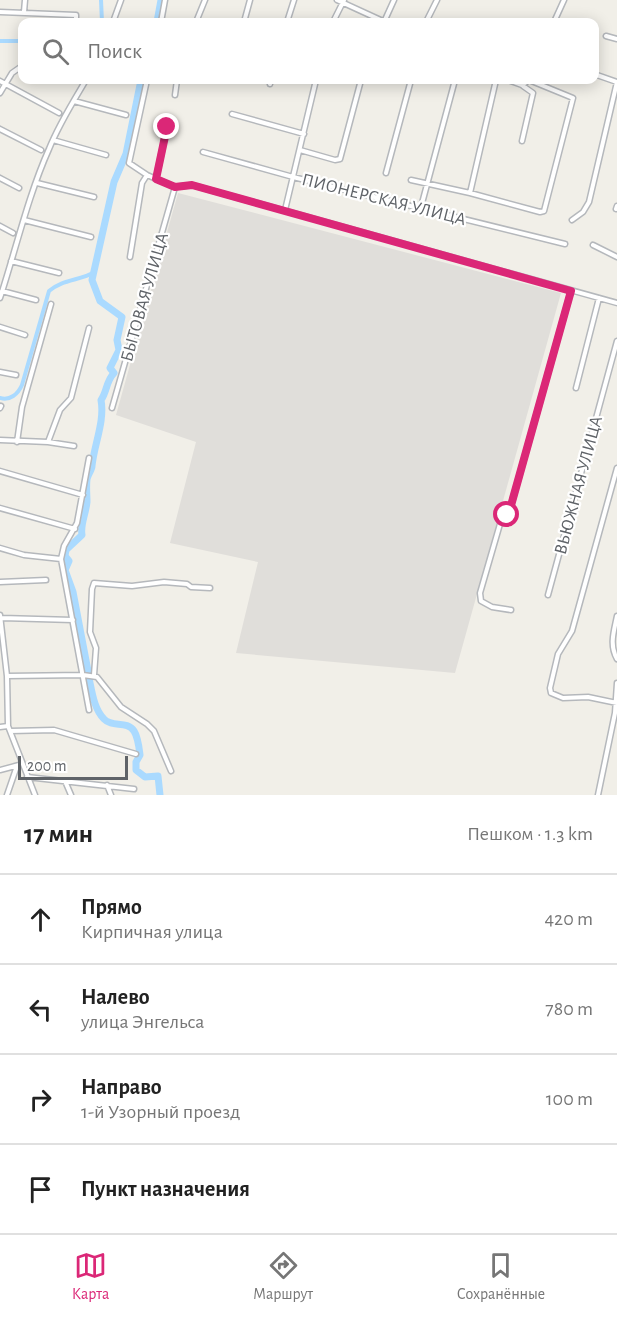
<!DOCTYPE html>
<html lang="ru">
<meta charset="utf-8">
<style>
body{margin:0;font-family:"Alegreya Sans",sans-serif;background:#f6f6f6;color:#222}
.scale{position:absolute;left:18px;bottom:15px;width:110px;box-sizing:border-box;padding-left:6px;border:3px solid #5f6368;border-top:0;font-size:16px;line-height:21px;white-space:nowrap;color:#5f6368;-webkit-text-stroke:4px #fff;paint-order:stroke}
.stop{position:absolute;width:18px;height:18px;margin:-14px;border:4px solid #db2777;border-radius:50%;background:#fff}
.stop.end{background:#db2777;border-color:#fff;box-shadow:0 2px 6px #0008}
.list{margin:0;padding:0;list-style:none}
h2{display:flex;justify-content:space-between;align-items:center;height:78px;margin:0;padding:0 24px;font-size:26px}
h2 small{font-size:20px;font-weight:400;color:#767676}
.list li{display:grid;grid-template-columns:39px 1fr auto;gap:18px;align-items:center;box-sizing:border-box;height:90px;padding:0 24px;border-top:2px solid #e0e0e0}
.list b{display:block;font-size:22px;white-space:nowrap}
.list p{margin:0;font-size:20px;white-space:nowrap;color:#767676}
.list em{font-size:20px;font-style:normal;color:#767676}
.icon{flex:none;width:33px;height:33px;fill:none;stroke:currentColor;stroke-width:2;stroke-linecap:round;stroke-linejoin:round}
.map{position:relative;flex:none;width:617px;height:795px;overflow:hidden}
.search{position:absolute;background:#fff;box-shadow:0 3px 15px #0003;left:18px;right:18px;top:18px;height:66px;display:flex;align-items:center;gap:15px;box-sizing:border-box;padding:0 21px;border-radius:12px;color:#767676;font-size:22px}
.sheet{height:438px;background:#fff}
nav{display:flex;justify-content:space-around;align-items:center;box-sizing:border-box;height:84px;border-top:2px solid #e0e0e0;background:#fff;font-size:16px;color:#767676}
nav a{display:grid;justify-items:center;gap:3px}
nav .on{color:#db2777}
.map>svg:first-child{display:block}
</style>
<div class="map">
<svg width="617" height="795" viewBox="0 0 617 795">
<rect width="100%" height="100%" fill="#f1efe8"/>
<path fill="#e0deda" d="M178 193 561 293 455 673 236 653 258 562 170 543 196 442 116 415Z"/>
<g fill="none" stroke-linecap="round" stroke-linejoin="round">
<path stroke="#aadaff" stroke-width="4" d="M101 0 102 22
M0 41H22
M0 398C10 401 18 394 22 385L49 291C63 279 79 281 95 272"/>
<path stroke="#aadaff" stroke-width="7" d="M157 22 161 0
M88 671 73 592 65 570 69 561 65 556 66 550 82 535C80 525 86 513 87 502 87 495 86 487 87 479 88 474 92 470 92 466 94 445 105 421 101 400 107 392 106 381 114 373L110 368 119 350 117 340 122 317 100 301 92 280 114 182 126 154 141 80
M89 678C92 692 94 709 104 719 112 728 127 720 134 731 138 737 139 747 140 755L136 762V770L145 777 158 776 160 795"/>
<g stroke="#b5b8bc" stroke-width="7">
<path id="minor" d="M337 0 385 22
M0 12 76 15V22
M24 12 25 0
M113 22 121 0
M161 22 165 0
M196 22 205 0
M244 22 250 0
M287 22 294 0
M333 22 344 0
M384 22 394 0
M426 22 437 0
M554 22 564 0
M606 36 617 39
M594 74 617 82
M147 80 129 163 147 175 175 187 192 185 617 303
M0 81 59 113
M270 84 271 80
M0 93 12 73 22 66
M175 95 177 80
M74 101 126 115
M232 114 304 134
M0 129 41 150
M53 140 106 155
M522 141 533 93 523 86
M300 150 335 160 340 159 361 80
M203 152 293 177 565 244
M386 173 411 80
M0 178 19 188
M156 179 167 127
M411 180 470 193 540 212 544 211 573 98 529 80 522 85 508 80
M37 183 94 197
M470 193 496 80
M421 207 455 80
M616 209 617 206
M285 210 316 80
M24 220 91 237
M572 220 583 212 589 202 617 82
M0 226 13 233
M593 245 617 257
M130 257 142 183 147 175
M11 261 59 273
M2 291 36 300
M0 298C16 249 28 196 49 149 59 124 73 102 86 80
M0 327 25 335
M0 372 16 375
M576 388 599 298
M0 408 1 406
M112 408 175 187
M0 440 48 442 74 446
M17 442 22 407 51 304
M48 442 60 410 71 398 89 328
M617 468 572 631 558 654 550 688 551 693 563 698 588 697 617 703
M0 471 83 495
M0 508 75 529
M0 548 24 555 61 559
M0 582 46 580
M548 595 617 341
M511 610 492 607 481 601 480 593 500 524 510 509 571 291
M0 615 7 676 8 726 35 795
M617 616C614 631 609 645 617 659
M2 618 73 620
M94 675 96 648 90 632 92 589 94 583 132 586 164 582 187 584 191 587 210 588
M7 676 83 675 97 677 121 707 147 724 154 731 171 771
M89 710 61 559 64 546 77 523 89 458
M0 727 8 726
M10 731 54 730 136 754
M0 770 19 765
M27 777 134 789
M65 781 71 795
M107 785 111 795
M7 795 17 766
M598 795 615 713 617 683"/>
</g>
<use href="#minor" stroke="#fff" stroke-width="4"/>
</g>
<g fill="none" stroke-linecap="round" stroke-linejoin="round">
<path stroke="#db2777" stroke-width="8" d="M167 127 156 179 175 187 192 185 571 291 510 509 507 515"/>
</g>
<g text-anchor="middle" stroke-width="4.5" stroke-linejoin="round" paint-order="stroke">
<g font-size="18" fill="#5f6368" stroke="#fff">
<text transform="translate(384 199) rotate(14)" y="6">ПИОНЕРСКАЯ УЛИЦА</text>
<text transform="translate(144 297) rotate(-74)" y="6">БЫТОВАЯ УЛИЦА</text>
<text transform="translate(578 485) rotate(-75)" y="6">ВЬЮЖНАЯ УЛИЦА</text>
</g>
</g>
</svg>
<div class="scale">200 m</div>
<div class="stop" style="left:507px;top:515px"></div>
<div class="stop end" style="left:167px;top:127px"></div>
<div class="search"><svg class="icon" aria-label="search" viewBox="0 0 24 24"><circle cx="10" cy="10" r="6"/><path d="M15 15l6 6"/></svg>Поиск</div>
</div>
<section class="sheet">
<h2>17 мин<small>Пешком · 1.3 km</small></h2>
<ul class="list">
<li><svg class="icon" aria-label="ahead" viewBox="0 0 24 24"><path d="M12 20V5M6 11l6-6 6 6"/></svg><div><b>Прямо</b><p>Кирпичная улица</p></div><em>420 m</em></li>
<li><svg class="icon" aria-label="left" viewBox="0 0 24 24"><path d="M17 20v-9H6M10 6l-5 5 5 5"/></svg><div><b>Налево</b><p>улица Энгельса</p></div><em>780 m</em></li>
<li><svg class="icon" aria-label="right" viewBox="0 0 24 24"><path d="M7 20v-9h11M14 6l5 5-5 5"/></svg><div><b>Направо</b><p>1-й Узорный проезд</p></div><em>100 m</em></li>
<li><svg class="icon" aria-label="arrive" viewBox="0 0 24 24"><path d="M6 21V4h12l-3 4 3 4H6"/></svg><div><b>Пункт назначения</b></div></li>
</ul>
</section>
<nav>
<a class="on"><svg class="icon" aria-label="map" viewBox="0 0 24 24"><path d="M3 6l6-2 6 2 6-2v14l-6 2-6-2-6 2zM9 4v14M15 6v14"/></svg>Карта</a>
<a><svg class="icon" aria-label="directions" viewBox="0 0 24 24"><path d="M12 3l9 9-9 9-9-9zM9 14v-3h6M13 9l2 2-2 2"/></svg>Маршрут</a>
<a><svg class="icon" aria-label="saved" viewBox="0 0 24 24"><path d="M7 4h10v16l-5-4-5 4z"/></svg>Сохранённые</a>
</nav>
